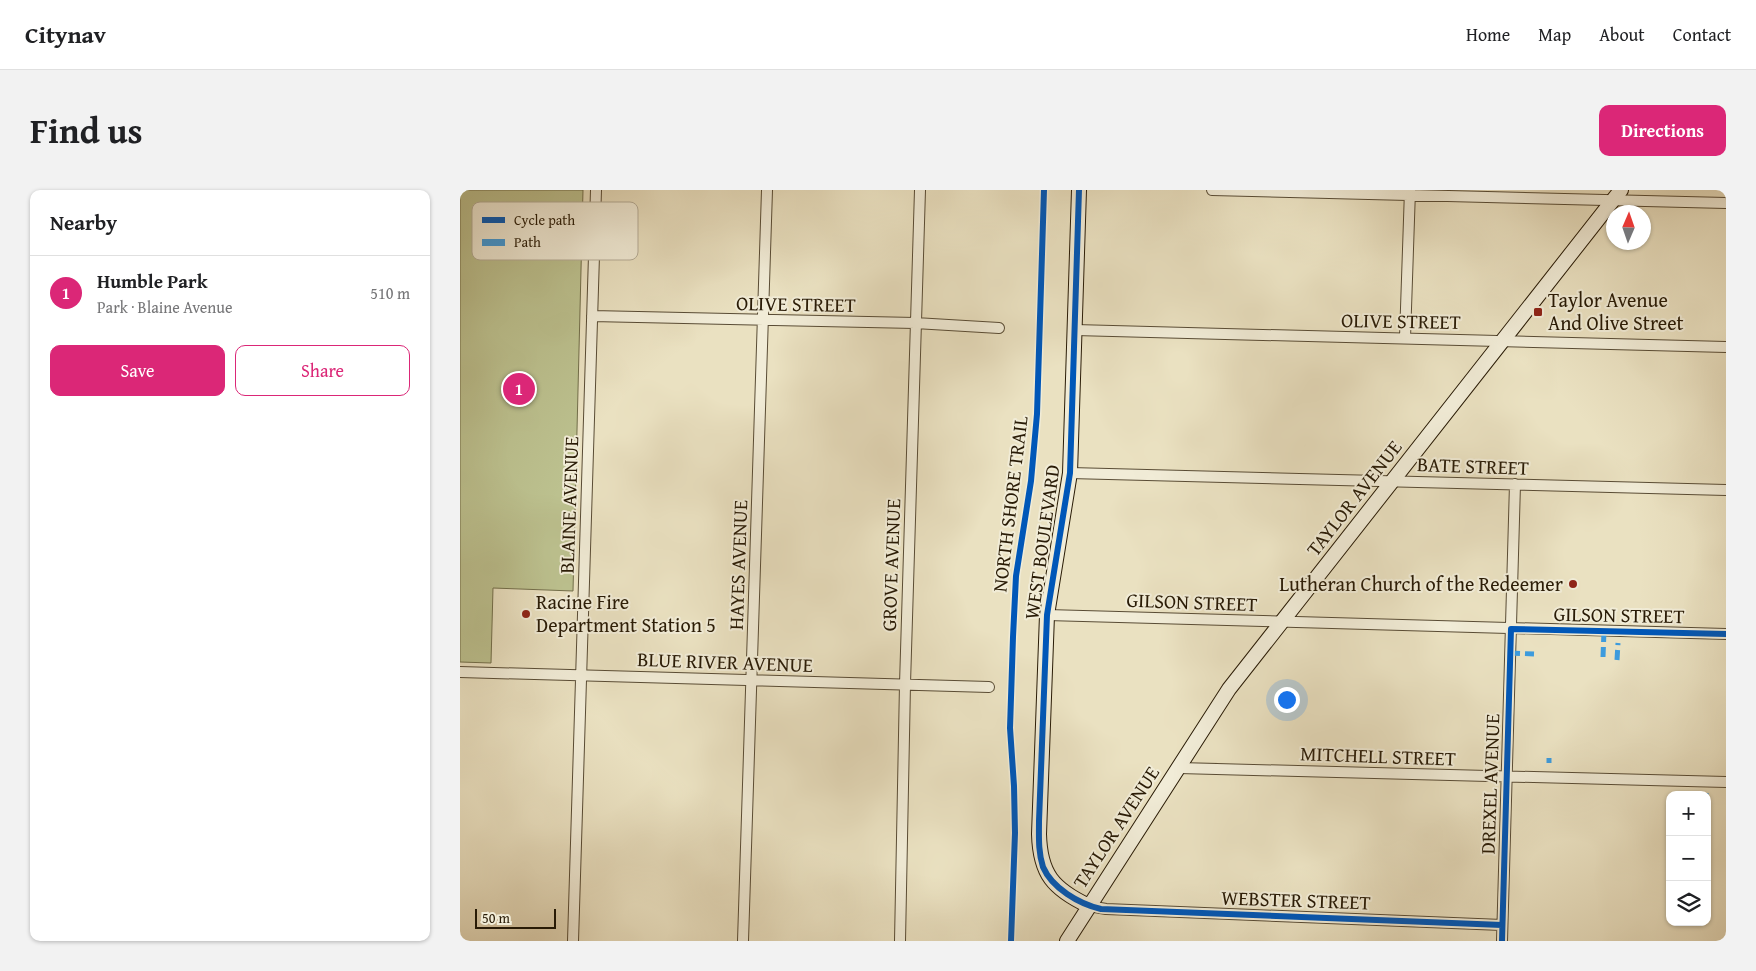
<!DOCTYPE html>
<meta charset="utf-8">
<style>
body{margin:0;font-family:"Gentium Book Plus",serif;background:#f2f2f2;color:#202124}
.controls{position:absolute;right:15px;bottom:15px;display:grid;overflow:hidden;border-radius:10px;box-shadow:0 1px 4px #0004}
.controls button{width:45px;height:45px;display:grid;place-items:center;padding:0;border:0;border-bottom:1px solid #e0e0e0;background:#fff;color:#202124;font:25px sans-serif}
.compass{position:absolute;left:1146px;top:15px;width:45px;height:45px;border-radius:50%;background:#fff;box-shadow:0 1px 4px #0004;rotate:2deg}
.scale{position:absolute;left:15px;bottom:12px;width:81px;box-sizing:border-box;padding-left:5px;border:2px solid #291b06;border-top:0;font-size:14px;line-height:18px;white-space:nowrap;color:#291b06;-webkit-text-stroke:4px #f1ecd7;paint-order:stroke}
.you{position:absolute;left:826px;top:509px;width:18px;height:18px;margin:-12px;border:4px solid #fff;border-radius:50%;background:#1a73e8;box-shadow:0 0 0 8px #1a73e833}
.badge{display:grid;place-items:center;width:32px;height:32px;border-radius:50%;background:#db2777;color:#fff;font-size:16px;font-weight:700}
.pin{position:absolute;translate:-50% -50%;border:2px solid #fff;box-shadow:0 1px 5px #0006}
.list{margin:0;padding:0;list-style:none}
h2{display:flex;justify-content:space-between;align-items:center;height:65px;margin:0;padding:0 20px;font-size:21px}
h2 small{font-size:16px;font-weight:400;color:#757577}
.list li{display:grid;grid-template-columns:32px 1fr auto;gap:15px;align-items:center;box-sizing:border-box;height:75px;padding:0 20px;border-top:1px solid #e0e0e0}
.list b{display:block;font-size:19px;white-space:nowrap}
.list p{margin:0;font-size:16px;white-space:nowrap;color:#757577}
.list em{font-size:16px;font-style:normal;color:#757577}
.actions{display:flex;gap:10px;padding:15px 20px}
.actions a{flex:1;padding:11px 0;border:1px solid #db2777;border-radius:10px;text-align:center;font-size:18px;color:#db2777}
.actions .main{background:#db2777;color:#fff}
.icon{flex:none;width:28px;height:28px;fill:none;stroke:currentColor;stroke-width:2;stroke-linecap:round;stroke-linejoin:round}
.map{position:relative;flex:none;width:1266px;height:751px;overflow:hidden;border-radius:10px}
header{display:flex;align-items:center;gap:30px;box-sizing:border-box;height:70px;padding:0 25px;background:#fff;border-bottom:1px solid #e0e0e0}
header strong{font-size:24px}
nav{display:flex;gap:28px;margin-inline-start:auto;font-size:18px}
.intro{display:flex;align-items:center;justify-content:space-between;box-sizing:border-box;height:120px;padding:0 30px}
h1{margin:0;font-size:35px}
.button{padding:12px 22px;border-radius:10px;background:#db2777;color:#fff;font-size:18px;font-weight:700}
main{display:flex;gap:30px;padding:0 30px}
aside{flex:1;background:#fff;border-radius:10px;box-shadow:0 1px 4px #0004}
.map>svg:first-child{display:block}
</style>
<header>
<strong>Citynav</strong>
<nav><a>Home</a><a>Map</a><a>About</a><a>Contact</a></nav>
</header>
<div class="intro"><h1>Find us</h1><a class="button">Directions</a></div>
<main>
<aside>
<h2>Nearby<small></small></h2>
<ul class="list">
<li><span class="badge">1</span><div><b>Humble Park</b><p>Park · Blaine Avenue</p></div><em>510 m</em></li>
</ul>
<div class="actions"><a class="main">Save</a><a>Share</a></div>
</aside>
<div class="map">
<svg width="1266" height="751" viewBox="0 0 1266 751">
<rect width="100%" height="100%" fill="#eae1c1"/>
<filter id="stains"><feTurbulence type="fractalNoise" baseFrequency=".004" numOctaves="4"/><feColorMatrix values="0 0 0 0 .2 0 0 0 0 .09 0 0 0 0 .02 0 0 0 .5 -.17"/></filter>
<radialGradient id="worn" r=".72"><stop offset=".6" stop-color="#630" stop-opacity="0"/><stop offset="1" stop-color="#630" stop-opacity=".3"/></radialGradient>
<path fill="#bcc18f" stroke="#726e4a" d="M0 0H123L113 401 33 398 31 473 0 472Z"/>
<g fill="none" stroke-linecap="round" stroke-linejoin="round">
<g stroke="#594c35" stroke-width="12">
<path id="street" d="M752 0 1266 13
M132 126 455 133 539 138
M615 140 1266 157
M945 148 950 0
M610 283 1266 300
M587 425 1266 444
M0 482 529 497
M719 578 1266 592
M629 716 646 719 1042 735
M113 751 136 0
M283 751 307 0
M440 751 445 494 460 0
M1042 751 1055 294"/>
</g>
<g stroke="#291b06" stroke-width="16">
<path id="secondary" d="M619 0 610 283 587 425 579 644C580 684 593 699 629 716
M607 751 769 499 1161 0"/>
</g>
<use href="#street" stroke="#f1ecd7" stroke-width="10"/>
<use href="#secondary" stroke="#f1ecd7" stroke-width="14"/>
<path stroke="#3d9bdd" stroke-width="5" stroke-dasharray="10 5" stroke-linecap="butt" d="M1050 463 1074 464
M1143 467 1144 441
M1157 470 1158 453
M1089 573V568
M1246 605V603
M1247 617 1248 623"/>
<g stroke="#f1ecd7" stroke-width="9">
<path id="cycleway" d="M619 0 610 283 587 425 579 631C579 646 578 662 583 677 592 698 619 714 641 719L1042 735
M551 751 555 643 554 596 550 538 553 447 556 386 571 291 577 224 584 0
M1042 751 1051 439 1266 444"/>
</g>
<use href="#cycleway" stroke="#0057b8" stroke-width="6"/>
</g>
<g fill="#8f2418" stroke="#f1ecd7" stroke-width="2">
<rect x="1073" y="117" width="10" height="10" rx="2.5"/>
<circle cx="1113" cy="394" r="5"/>
<circle cx="66" cy="424" r="5"/>
</g>
<g text-anchor="middle" stroke-width="4" stroke-linejoin="round" paint-order="stroke">
<g font-size="20" fill="#291b06" stroke="#f1ecd7" text-anchor="start">
<text x="1088" y="117">Taylor Avenue<tspan x="1088" dy="23">And Olive Street</tspan></text>
<text x="1103" y="401" text-anchor="end">Lutheran Church of the Redeemer</text>
<text x="76" y="419">Racine Fire<tspan x="76" dy="23">Department Station 5</tspan></text>
</g>
<g font-size="20" fill="#291b06" stroke="#f1ecd7">
<text transform="translate(336 114) rotate(1)" y="7">OLIVE STREET</text>
<text transform="translate(941 131) rotate(1)" y="7">OLIVE STREET</text>
<text transform="translate(1013 276) rotate(2)" y="7">BATE STREET</text>
<text transform="translate(894 308) rotate(-52)" y="7">TAYLOR AVENUE</text>
<text transform="translate(550 314) rotate(-83)" y="7">NORTH SHORE TRAIL</text>
<text transform="translate(109 315) rotate(-88)" y="7">BLAINE AVENUE</text>
<text transform="translate(582 352) rotate(-82)" y="7">WEST BOULEVARD</text>
<text transform="translate(278 375) rotate(-88)" y="7">HAYES AVENUE</text>
<text transform="translate(431 375) rotate(-88)" y="7">GROVE AVENUE</text>
<text transform="translate(732 412) rotate(2)" y="7">GILSON STREET</text>
<text transform="translate(1159 425) rotate(1)" y="7">GILSON STREET</text>
<text transform="translate(265 472) rotate(2)" y="7">BLUE RIVER AVENUE</text>
<text transform="translate(918 566) rotate(2)" y="7">MITCHELL STREET</text>
<text transform="translate(1030 594) rotate(-88)" y="7">DREXEL AVENUE</text>
<text transform="translate(656 637) rotate(-57)" y="7">TAYLOR AVENUE</text>
<text transform="translate(836 710) rotate(2)" y="7">WEBSTER STREET</text>
</g>
</g>
<rect x="12" y="12" width="166" height="58" rx="8" fill="#f1ecd7" stroke="#b5ad98" stroke-width="1"/>
<rect x="22" y="27" width="23" height="6" fill="#0057b8"/>
<rect x="22" y="49" width="23" height="7" fill="#3d9bdd"/>
<g font-size="14" fill="#291b06">
<text x="54" y="35">Cycle path</text>
<text x="54" y="57">Path</text>
</g>
<rect width="100%" height="100%" filter="url(#stains)"/>
<rect width="100%" height="100%" fill="url(#worn)"/>
</svg>
<div class="controls">
<button>+</button>
<button>−</button>
<button><svg class="icon" aria-label="layers" viewBox="0 0 24 24"><path d="M12 4l9 5-9 5-9-5zM3 14l9 5 9-5"/></svg></button>
</div>
<svg class="compass" viewBox="-18 -18 36 36"><path d="M0-13l5 13h-10z" fill="#e53935"/><path d="M0 13l5-13h-10z" fill="#757577"/></svg>
<div class="scale">50 m</div>
<div class="you"></div>
<div class="pin badge" style="left:59px;top:199px">1</div>
</div>
</main>
